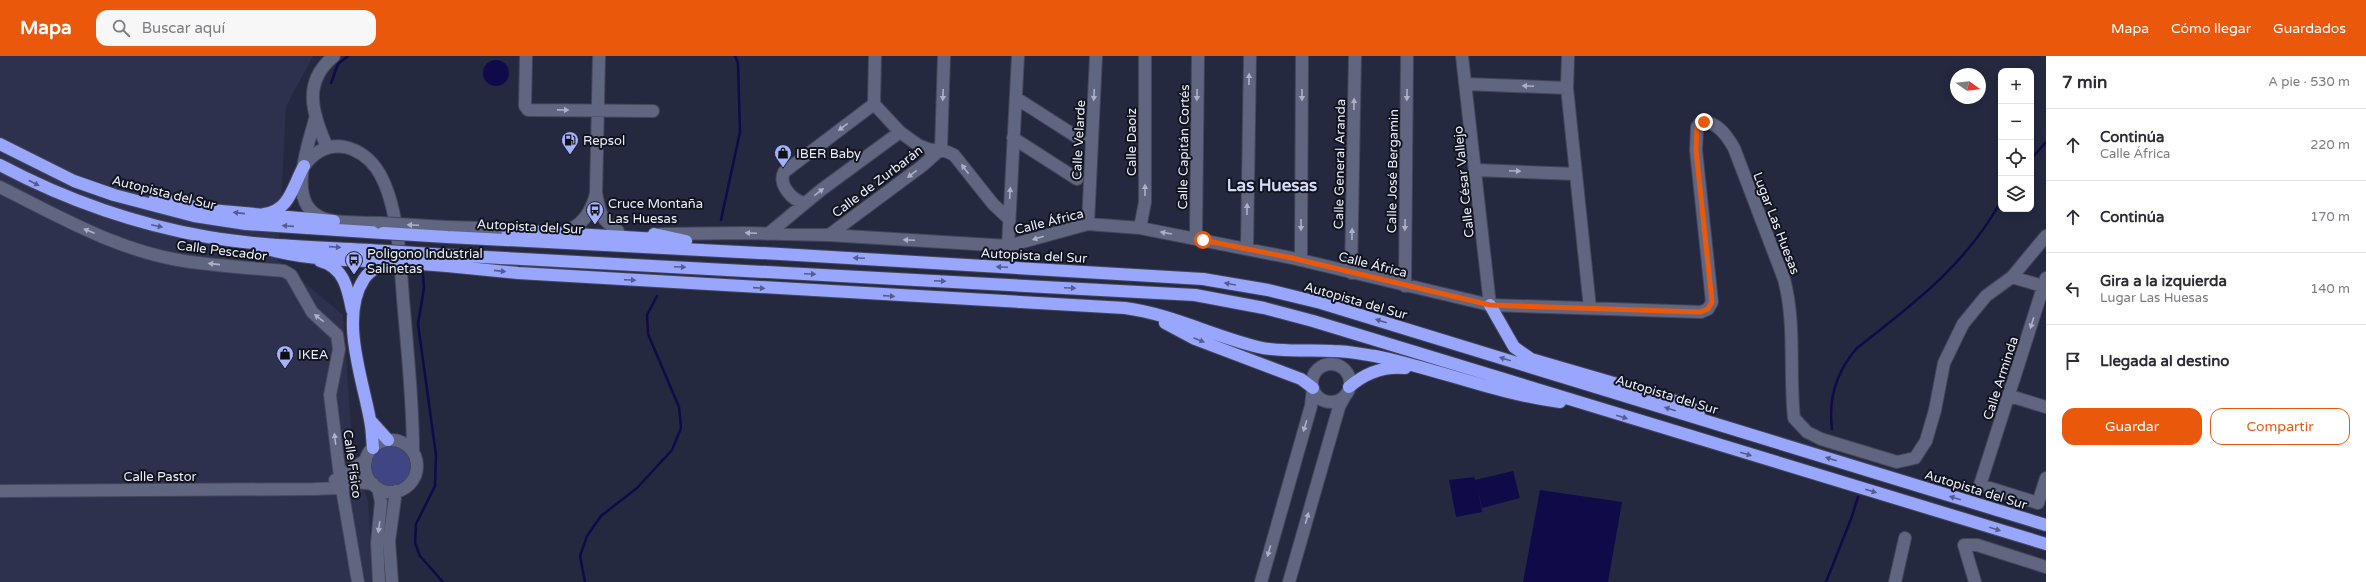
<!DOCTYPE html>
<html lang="es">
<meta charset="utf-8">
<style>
body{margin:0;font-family:"Varela Round",sans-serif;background:#f7f7f7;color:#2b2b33}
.controls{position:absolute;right:12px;top:12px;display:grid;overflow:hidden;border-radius:8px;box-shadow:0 2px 10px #0003}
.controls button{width:36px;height:36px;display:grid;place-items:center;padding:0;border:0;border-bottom:1px solid #e1e1e2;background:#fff;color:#2b2b33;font:20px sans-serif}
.compass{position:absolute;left:1950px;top:12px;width:36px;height:36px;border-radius:50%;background:#fff;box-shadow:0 2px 10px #0003;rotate:105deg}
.stop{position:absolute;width:12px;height:12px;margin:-9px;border:3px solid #ea580c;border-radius:50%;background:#fff}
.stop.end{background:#ea580c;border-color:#fff;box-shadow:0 1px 4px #0008}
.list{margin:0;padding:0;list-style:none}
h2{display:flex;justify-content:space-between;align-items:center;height:52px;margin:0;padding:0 16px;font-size:17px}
h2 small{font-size:13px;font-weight:400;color:#7c7c81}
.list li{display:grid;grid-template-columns:26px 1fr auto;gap:12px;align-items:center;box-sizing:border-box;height:72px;padding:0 16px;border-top:1px solid #e1e1e2}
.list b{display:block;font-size:15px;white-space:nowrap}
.list p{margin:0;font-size:13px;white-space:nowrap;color:#7c7c81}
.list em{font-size:13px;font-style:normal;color:#7c7c81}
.actions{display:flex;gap:8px;padding:12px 16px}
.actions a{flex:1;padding:9px 0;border:1px solid #ea580c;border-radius:12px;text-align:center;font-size:14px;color:#ea580c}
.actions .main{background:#ea580c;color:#fff}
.icon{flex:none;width:22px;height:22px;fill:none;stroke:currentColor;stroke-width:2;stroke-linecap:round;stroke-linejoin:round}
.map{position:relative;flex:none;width:2046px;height:526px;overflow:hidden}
header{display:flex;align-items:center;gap:24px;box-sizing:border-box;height:56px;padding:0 20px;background:#ea580c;color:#fff}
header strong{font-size:19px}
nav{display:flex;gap:22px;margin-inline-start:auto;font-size:14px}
.search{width:280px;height:36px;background:#f7f7f7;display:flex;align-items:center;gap:10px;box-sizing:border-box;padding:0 14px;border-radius:12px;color:#7c7c81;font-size:15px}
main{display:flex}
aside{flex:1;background:#fff}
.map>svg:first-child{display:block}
</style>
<header>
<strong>Mapa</strong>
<div class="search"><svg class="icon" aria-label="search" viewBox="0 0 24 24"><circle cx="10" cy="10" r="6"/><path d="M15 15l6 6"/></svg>Buscar aquí</div>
<nav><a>Mapa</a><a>Cómo llegar</a><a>Guardados</a></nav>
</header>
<main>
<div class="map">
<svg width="2046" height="526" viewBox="0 0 2046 526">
<rect width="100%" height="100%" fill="#252940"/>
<path fill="#2d314e" d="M0 0H313L286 50 278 205 343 259 353 401 368 445 373 526H0Z"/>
<path fill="#3f4683" d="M371 410a20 20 0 1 1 40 0a20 20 0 1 1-40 0Z"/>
<path fill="#100a48" d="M483 17a13 13 0 1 1 26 0a13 13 0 1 1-26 0Z
M1513 415 1520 442 1482 452 1478 434 1482 456 1456 461 1449 424 1474 421 1475 424Z
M1540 434 1622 446 1608 526H1523Z"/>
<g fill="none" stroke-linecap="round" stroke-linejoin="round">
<path stroke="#100a48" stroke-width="2.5" d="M331 27 338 8 348 0
M2031 103 2046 86
M721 164 740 76 738 7 735 0
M423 218 424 232 418 268 436 399 435 430 416 468 415 487 420 500 443 526
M1832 373C1828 342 1836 316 1857 292 1913 248 1966 209 2001 145
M585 526 580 500 587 480 601 460 637 432 672 394 681 372 679 351 648 278 647 259 657 240
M1826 526 1851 463 1858 441"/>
<g stroke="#44465a" stroke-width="14">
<path id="minor" d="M526 0 525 50 528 54 653 55
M599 0 596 137C600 157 600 163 618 175
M1462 0 1490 249
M1568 0 1567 32 1590 252
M1466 28 1567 32
M1016 42 1080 83
M874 48 900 76 918 89 931 94 941 93 954 99 993 148 1009 163
M874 48 875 0
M315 63C308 91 284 150 325 163 342 168 362 166 380 167
M1013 82 1077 123
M327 91C312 57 302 26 334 0
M941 93 944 0
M304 110C314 96 327 88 345 91 358 94 368 101 376 112 400 146 400 213 404 254 408 301 413 348 413 395
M1476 114 1576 118
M0 131C58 160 118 195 184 205 217 210 251 212 284 215L291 219 312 256 337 279 339 293 330 339 340 421 358 526
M804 147C792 144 778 129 784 116L874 48
M1088 168 1096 0
M446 171 517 173
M572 172C586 166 592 152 596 138
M1140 172 1145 146V0
M661 178 743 177 829 179 1008 190 1088 168 1140 172 1292 202 1490 249 1701 256 1708 253 1712 246 1696 94 1697 71 1700 67C1716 63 1727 80 1734 92L1784 223C1796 268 1789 316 1794 362L1807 376 1821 383 1897 406 1915 402 1926 385 1935 354 1944 307 1963 268 1986 240 2012 221 2046 180
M768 178 821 134 900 76
M829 179 922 110 941 93
M1193 182 1196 177 1198 0
M1008 190 1018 0
M1247 192 1250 0
M1298 203 1301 198 1302 0
M1351 217 1355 0
M2012 221 2046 231
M2046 222 1980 429 2038 447 2046 422
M1405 230 1407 0
M1312 327a19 19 0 1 1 38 0a19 19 0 1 1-38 0Z
M2010 340 2046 351
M365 410a26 26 0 1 1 52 0a26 26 0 1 1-52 0Z
M335 424 366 404
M378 432 381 446 377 487 379 526
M0 435 315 433 337 432 358 426 373 428
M392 526 389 485 396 435
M1261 526 1311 350 1313 332
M1289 526 1339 351 1345 340
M1895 526 1905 482
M1975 526 1964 489H1977L2046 511"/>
</g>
<g stroke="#44465a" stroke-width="14">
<path id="highway" d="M0 88 74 125 114 139 194 160 246 168 383 177
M0 109C66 144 134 168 208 181 266 191 327 191 386 195
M155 142 210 154 334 165
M264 158C290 155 293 129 304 110
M507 174 658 183
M654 178 686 185
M447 181 780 198 1203 223 1268 234 1321 247 2046 469
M260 191C302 204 345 204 388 206
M447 199 1195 239 1264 252 1313 265 2046 488
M320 205C344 211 348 233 352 254
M447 210 518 217 1125 252C1171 258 1213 280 1258 291 1283 297 1308 293 1333 295 1348 295 1361 298 1375 300 1438 313 1497 338 1560 346
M1490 249 1514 291 1531 303 1679 346 1699 356
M1165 267 1195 283 1301 323 1313 332
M1349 331C1365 317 1384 310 1405 312
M370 364 388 384
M373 392C372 383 372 373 370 364 363 324 339 261 364 223 371 212 383 209 395 206"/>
</g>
<use href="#minor" stroke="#616680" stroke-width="12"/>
<use href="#highway" stroke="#98a6fd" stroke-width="12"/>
<g stroke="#44465a" stroke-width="14" stroke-linecap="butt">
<path id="minor-bridge" d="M380 167 446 171"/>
</g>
<g stroke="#44465a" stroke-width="14" stroke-linecap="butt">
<path id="highway-bridge" d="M383 177 447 181
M386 195 447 199
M395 206 447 210"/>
</g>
<use href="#minor-bridge" stroke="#616680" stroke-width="12"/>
<use href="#highway-bridge" stroke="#98a6fd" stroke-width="12"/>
</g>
<defs><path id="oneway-solid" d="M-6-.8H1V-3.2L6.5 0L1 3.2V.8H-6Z"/></defs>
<g fill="#acb1c5">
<use href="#oneway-solid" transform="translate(1249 23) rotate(-89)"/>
<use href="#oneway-solid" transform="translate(1528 30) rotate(-178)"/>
<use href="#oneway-solid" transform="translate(943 39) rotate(92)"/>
<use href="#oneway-solid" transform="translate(1094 39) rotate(93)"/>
<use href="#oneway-solid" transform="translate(1197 39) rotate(91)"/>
<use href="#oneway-solid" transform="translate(1302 39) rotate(90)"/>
<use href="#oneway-solid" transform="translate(1407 39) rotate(91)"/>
<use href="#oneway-solid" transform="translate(1354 48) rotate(-89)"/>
<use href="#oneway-solid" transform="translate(563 54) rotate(1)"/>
<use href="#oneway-solid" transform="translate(843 71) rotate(143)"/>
<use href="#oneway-solid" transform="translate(965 113) rotate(-127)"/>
<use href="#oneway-solid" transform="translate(1515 115) rotate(2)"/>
<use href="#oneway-solid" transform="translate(912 118) rotate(143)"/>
<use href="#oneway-solid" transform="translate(1145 134) rotate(-90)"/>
<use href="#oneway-solid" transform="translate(819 136) rotate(-38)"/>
<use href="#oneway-solid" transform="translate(1010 137) rotate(-87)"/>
<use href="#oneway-solid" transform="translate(1247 153) rotate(-89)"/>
<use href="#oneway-solid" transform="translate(413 169) rotate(-177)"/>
<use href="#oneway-solid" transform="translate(1301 169) rotate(90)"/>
<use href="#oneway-solid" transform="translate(1405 169) rotate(91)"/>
<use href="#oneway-solid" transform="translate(89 175) rotate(-157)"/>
<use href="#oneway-solid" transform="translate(751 177) rotate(-177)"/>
<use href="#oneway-solid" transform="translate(1166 177) rotate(-170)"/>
<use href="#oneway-solid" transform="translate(1352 178) rotate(-89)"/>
<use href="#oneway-solid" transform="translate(1038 182) rotate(163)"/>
<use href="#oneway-solid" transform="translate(909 184) rotate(-177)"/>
<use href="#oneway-solid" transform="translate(214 208) rotate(-174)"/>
<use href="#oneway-solid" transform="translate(319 262) rotate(-142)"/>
<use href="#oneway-solid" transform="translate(2032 267) rotate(107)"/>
<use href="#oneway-solid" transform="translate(1305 370) rotate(107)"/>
<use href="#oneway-solid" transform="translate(335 383) rotate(-97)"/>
<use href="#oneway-solid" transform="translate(1307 462) rotate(-74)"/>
<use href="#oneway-solid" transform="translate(379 471) rotate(98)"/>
<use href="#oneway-solid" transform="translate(1269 495) rotate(106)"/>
</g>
<g fill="#545c8d">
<use href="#oneway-solid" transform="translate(34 127) rotate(28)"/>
<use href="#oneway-solid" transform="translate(239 157) rotate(-174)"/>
<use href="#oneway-solid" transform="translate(157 170) rotate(12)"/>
<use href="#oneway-solid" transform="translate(288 170) rotate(-176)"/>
<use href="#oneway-solid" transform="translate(335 191) rotate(4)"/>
<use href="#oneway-solid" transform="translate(859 202) rotate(-177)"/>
<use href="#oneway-solid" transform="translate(680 211) rotate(3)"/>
<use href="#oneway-solid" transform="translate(1002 211) rotate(-177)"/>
<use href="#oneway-solid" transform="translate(500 215) rotate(6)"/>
<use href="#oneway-solid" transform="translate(810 218) rotate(3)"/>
<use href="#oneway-solid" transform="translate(630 224) rotate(3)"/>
<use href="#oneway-solid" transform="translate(940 225) rotate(3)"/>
<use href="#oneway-solid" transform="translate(1230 228) rotate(-170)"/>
<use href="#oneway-solid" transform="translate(759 232) rotate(4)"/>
<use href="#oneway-solid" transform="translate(1070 232) rotate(3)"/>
<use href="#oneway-solid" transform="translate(889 240) rotate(4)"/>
<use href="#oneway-solid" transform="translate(1381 265) rotate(-163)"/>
<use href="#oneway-solid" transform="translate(1199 284) rotate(23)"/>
<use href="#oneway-solid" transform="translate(1505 303) rotate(-163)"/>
<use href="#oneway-solid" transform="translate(1670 353) rotate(-163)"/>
<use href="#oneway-solid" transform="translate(1622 361) rotate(17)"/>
<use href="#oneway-solid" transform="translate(1746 398) rotate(17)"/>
<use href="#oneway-solid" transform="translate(1831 403) rotate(-163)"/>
<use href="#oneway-solid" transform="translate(1871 435) rotate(17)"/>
<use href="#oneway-solid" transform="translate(1955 442) rotate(-163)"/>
<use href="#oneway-solid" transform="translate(1995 473) rotate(17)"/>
</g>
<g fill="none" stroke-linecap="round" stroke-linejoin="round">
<path stroke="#ea580c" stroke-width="5" d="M1203 184 1292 202 1490 249 1700 256 1708 253 1712 246 1696 94 1697 72 1700 67 1704 66"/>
</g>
<defs>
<g id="fuel-pin" transform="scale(0.9)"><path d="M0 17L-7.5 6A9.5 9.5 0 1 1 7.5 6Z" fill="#a5b1fc" stroke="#11131d"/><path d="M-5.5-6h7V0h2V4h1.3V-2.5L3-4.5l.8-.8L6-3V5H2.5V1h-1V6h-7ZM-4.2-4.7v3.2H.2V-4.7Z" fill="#111"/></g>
<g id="shop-pin" transform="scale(0.9)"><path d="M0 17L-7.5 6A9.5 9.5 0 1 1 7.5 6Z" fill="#a5b1fc" stroke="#11131d"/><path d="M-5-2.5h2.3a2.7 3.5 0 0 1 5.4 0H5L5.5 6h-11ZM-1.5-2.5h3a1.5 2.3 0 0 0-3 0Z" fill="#111"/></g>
<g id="bus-pin" transform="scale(0.9)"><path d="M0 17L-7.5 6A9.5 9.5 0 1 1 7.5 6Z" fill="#a5b1fc" stroke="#11131d"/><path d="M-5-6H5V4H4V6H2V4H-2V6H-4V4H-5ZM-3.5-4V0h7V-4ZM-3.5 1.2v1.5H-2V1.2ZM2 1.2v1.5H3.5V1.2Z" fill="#111"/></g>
</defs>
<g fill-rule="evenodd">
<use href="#fuel-pin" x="570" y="84"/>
<use href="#shop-pin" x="783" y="97"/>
<use href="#bus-pin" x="595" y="154"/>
<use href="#bus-pin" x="354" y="204"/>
<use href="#shop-pin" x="285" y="298"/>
</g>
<g text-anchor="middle" stroke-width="4" stroke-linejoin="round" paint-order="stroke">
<g font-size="13" fill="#eaeefd" stroke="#11131d" text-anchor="start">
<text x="583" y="89">Repsol</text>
<text x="796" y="102">IBER Baby</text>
<text x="608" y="152">Cruce Montaña<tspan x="608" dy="15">Las Huesas</tspan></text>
<text x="367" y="202">Poligono Industrial<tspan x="367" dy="15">Salinetas</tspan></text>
<text x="298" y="303">IKEA</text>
</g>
<g font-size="13" fill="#eaeefd" stroke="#11131d">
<text transform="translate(1078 84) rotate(-87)" y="5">Calle Velarde</text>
<text transform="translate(1131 86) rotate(-90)" y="5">Calle Daoiz</text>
<text transform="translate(1183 91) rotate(-89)" y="5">Calle Capitán Cortés</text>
<text transform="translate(1339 108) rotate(-89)" y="5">Calle General Aranda</text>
<text transform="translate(1392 115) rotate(-89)" y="5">Calle José Bergamin</text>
<text transform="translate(877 125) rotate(-37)" y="5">Calle de Zurbarán</text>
<text transform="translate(1463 126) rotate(-96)" y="5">Calle César Vallejo</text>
<text transform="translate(164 136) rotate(14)" y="5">Autopista del Sur</text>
<text transform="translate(1049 165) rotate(-14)" y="5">Calle África</text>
<text transform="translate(1777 167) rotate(69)" y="5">Lugar Las Huesas</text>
<text transform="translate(530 170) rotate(3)" y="5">Autopista del Sur</text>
<text transform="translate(222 194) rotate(7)" y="5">Calle Pescador</text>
<text transform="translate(1034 199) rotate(3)" y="5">Autopista del Sur</text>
<text transform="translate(1373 208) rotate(14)" y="5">Calle África</text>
<text transform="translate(1356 244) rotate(16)" y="5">Autopista del Sur</text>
<text transform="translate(2000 322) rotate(-72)" y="5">Calle Arminda</text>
<text transform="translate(1667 338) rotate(17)" y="5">Autopista del Sur</text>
<text transform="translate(353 408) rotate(82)" y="5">Calle Físico</text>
<text x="160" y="425">Calle Pastor</text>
<text transform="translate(1976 433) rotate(17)" y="5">Autopista del Sur</text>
</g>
<g font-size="17" font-weight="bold" fill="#d5dbf8" stroke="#11131d">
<text x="1272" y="135">Las Huesas</text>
</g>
</g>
</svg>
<div class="controls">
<button>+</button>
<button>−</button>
<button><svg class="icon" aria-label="locate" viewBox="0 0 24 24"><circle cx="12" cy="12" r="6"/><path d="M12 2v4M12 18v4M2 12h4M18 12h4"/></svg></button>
<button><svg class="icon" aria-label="layers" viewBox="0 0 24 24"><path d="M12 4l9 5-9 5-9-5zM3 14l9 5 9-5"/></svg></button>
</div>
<svg class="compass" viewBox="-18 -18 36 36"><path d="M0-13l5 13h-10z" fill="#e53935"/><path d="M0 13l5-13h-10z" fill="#7c7c81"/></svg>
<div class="stop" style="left:1203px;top:184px"></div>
<div class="stop end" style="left:1704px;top:66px"></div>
</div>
<aside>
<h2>7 min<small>A pie · 530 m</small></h2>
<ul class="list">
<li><svg class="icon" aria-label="ahead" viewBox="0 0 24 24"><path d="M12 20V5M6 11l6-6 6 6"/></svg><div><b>Continúa</b><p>Calle África</p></div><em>220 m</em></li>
<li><svg class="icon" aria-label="ahead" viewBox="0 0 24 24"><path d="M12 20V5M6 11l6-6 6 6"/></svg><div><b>Continúa</b></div><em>170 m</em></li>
<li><svg class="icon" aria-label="left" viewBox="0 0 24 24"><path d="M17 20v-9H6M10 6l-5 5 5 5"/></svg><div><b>Gira a la izquierda</b><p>Lugar Las Huesas</p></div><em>140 m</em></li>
<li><svg class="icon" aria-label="arrive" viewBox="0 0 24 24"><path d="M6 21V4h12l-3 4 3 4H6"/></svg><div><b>Llegada al destino</b></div></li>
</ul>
<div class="actions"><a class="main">Guardar</a><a>Compartir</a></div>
</aside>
</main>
